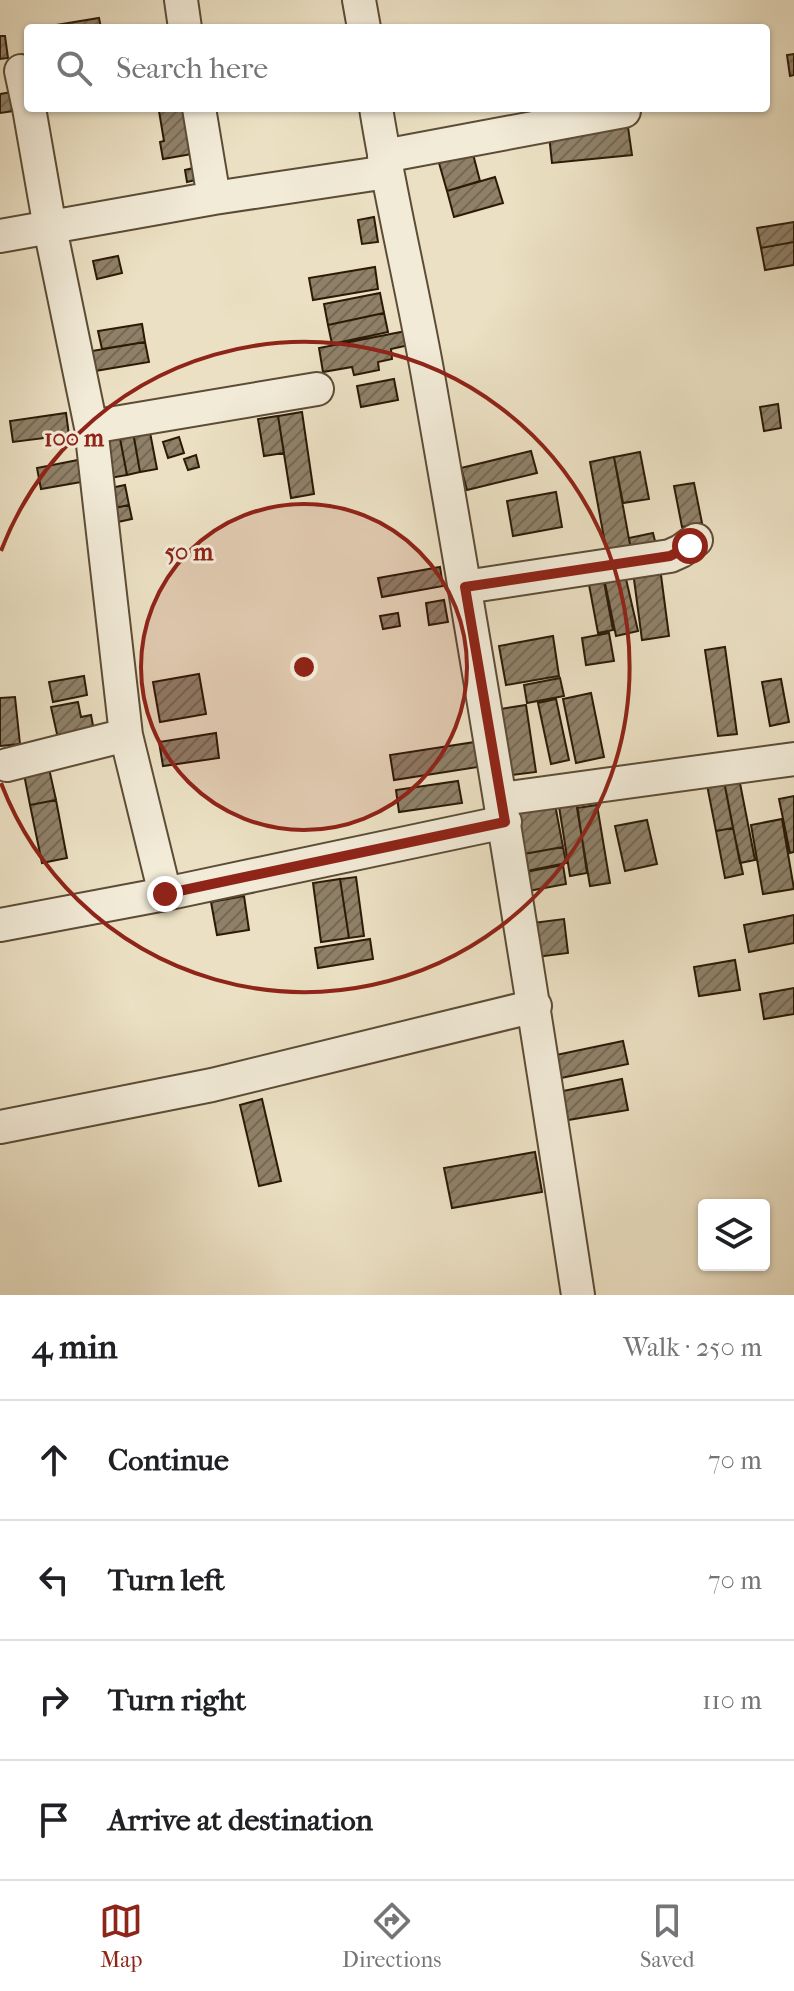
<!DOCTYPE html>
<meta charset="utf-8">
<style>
body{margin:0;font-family:"IM FELL French Canon",serif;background:#f6f6f6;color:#202124}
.controls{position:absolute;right:24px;bottom:24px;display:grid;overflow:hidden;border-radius:8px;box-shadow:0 2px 6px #0004}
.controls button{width:72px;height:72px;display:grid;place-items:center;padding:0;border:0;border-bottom:2px solid #e0e0e0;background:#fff;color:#202124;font:40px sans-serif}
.stop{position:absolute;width:24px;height:24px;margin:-18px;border:6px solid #8f2418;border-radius:50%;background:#fff}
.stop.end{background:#8f2418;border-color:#fff;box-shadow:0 2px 8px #0008}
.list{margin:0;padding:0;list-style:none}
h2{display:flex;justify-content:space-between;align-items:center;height:104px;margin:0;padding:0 32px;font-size:34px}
h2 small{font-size:26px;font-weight:400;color:#757577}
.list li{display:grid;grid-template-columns:52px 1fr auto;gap:24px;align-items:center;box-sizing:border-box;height:120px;padding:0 32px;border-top:2px solid #e0e0e0}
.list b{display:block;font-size:30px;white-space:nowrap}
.list em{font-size:26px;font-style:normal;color:#757577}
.icon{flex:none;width:44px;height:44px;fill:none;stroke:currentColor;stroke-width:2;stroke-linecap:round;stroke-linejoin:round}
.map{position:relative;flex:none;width:794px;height:1295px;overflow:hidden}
.search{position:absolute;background:#fff;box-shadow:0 2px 6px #0004;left:24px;right:24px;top:24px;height:88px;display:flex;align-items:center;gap:20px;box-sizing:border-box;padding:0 28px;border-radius:8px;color:#757577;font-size:30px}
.sheet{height:584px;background:#fff}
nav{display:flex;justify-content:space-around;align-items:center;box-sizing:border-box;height:112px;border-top:2px solid #e0e0e0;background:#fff;font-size:22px;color:#757577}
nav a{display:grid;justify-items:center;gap:4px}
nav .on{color:#8f2418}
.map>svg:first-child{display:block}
</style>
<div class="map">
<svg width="794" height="1295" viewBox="0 0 794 1295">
<defs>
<pattern id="building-hatch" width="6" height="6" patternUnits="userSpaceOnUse" patternTransform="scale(2)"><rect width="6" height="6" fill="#8f8169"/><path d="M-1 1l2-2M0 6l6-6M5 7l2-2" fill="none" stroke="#756954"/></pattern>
</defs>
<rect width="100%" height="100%" fill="#ebe0c3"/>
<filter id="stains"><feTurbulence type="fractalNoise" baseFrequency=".0025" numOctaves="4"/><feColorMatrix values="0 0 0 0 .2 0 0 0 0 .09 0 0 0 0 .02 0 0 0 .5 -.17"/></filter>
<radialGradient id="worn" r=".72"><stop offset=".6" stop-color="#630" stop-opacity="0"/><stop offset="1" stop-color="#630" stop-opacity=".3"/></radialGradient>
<path fill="url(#building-hatch)" stroke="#2c1a07" stroke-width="2" d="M99 18 101 28H38Z
M0 36H5L8 58 0 59Z
M794 54V75L790 76 787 55Z
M18 91 21 110 0 113V94Z
M175 108H184L192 154 163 159 160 142 164 141 159 111Z
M628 127 632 155 552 163 549 135Z
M473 154 480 181 447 191 439 163Z
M197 167 200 179 187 182 185 170Z
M495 177 503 203 454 217 447 191Z
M374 217 378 242 362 244 358 220Z
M794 222V242L761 248 757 228Z
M794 242V265L765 270 761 248Z
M118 256 122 273 97 279 93 261Z
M375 267 378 289 313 300 309 278Z
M380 293 384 313 328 325 324 304Z
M384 313 388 332 332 344 328 325Z
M142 324 145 342 102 349 98 331Z
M406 331 409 345 391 349 392 359 378 362 379 370 354 375 352 367 323 372 319 348Z
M145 342 149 362 89 372 86 352Z
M394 379 398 400 361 407 357 386Z
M778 404 781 428 764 431 760 407Z
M302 412 314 494 291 498 278 416Z
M66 413 69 435 13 442 10 421Z
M278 416 284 453 264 456 258 419Z
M148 422 157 469 140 472 132 426Z
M132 426 140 472 127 475 118 428Z
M118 428 127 475 104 479 96 432Z
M179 437 184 453 168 458 163 442Z
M531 451 537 473 467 490 461 468Z
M640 452 649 499 623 503 614 457Z
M196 455 199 467 188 470 184 459Z
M614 457 631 550 607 554 590 462Z
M83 459 87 481 41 489 37 468Z
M694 483 702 523 682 527 674 486Z
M125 485 129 505 110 509 106 489Z
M556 492 562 527 513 536 507 501Z
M129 505 132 519 113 523 110 509Z
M653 533 656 545 631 550 629 538Z
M659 560 669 636 642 640 632 564Z
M440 567 443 586 382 597 378 578Z
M602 571 613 630 598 633 587 574Z
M626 579 638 631 616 636 605 583Z
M444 600 448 622 429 625 426 603Z
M398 613 400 626 383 629 380 616Z
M609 633 614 661 586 665 582 638Z
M553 636 559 676 506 685 499 646Z
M725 647 737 734 718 736 705 650Z
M199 674 206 714 160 722 153 682Z
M84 676 87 695 53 702 49 682Z
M560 678 564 696 527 703 524 685Z
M781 679 789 722 770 726 762 682Z
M591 693 604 757 576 763 563 699Z
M15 697 20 744 0 746V698Z
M556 699 569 760 551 764 538 703Z
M78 702 81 717 91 715 95 736 59 743 51 707Z
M526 705 536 772 504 776 494 710Z
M216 733 219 758 163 766 159 742Z
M475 742 478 767 394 780 390 755Z
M48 764 56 800 30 805 23 769Z
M738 773 755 860 740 863 723 776Z
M723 776 733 828 716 831 706 780Z
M458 781 462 803 399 812 396 790Z
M794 796V852L790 853 779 799Z
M576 797 587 873 570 876 558 800Z
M554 799 563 847 518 855 509 807Z
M56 800 67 858 42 863 30 805Z
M597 805 610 883 590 886 577 808Z
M782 819 794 889 763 894 751 825Z
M647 820 657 864 625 871 615 826Z
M733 828 743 874 725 878 716 831Z
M563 847 566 863 527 871 524 854Z
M563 865 566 884 523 892 520 873Z
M356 877 364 936 349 938 340 879Z
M340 879 349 938 321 942 313 883Z
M244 896 249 930 217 935 211 902Z
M794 915V943L749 952 744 925Z
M564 919 568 953 537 957 532 923Z
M370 939 373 959 318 968 315 948Z
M735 960 740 990 699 996 694 967Z
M794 988V1014L764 1019 760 994Z
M623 1041 628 1064 561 1078 556 1055Z
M622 1079 628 1110 568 1120 563 1091Z
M262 1099 281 1181 259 1186 240 1105Z
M535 1152 542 1192 452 1208 444 1168Z"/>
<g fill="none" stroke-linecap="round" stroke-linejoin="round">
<g stroke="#5c4c36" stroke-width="36">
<path id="minor" d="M181 0 185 28
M359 0 364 28
M21 71 28 104
M29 108 50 228 91 427 317 389
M199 108 214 198
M376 108C391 202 414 294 430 387 483 689 532 992 578 1295
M384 156 624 111
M0 236 214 198 387 172
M91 427 126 735 165 894
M465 587 670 556 681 551 696 540
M7 765 126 735
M501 799 794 759
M0 925 165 894 505 822
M0 1127 212 1085 535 1006"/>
</g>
<use href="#minor" stroke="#f2ebd8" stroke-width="32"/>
</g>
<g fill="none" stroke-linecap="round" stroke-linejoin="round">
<path stroke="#8f2418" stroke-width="10" d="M165 894 505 822 465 587 670 556 690 546"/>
</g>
<circle cx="304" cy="667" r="163" fill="#8f2418" fill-opacity=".12"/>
<g fill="none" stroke="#8f2418" stroke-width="4">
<circle cx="304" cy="667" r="163"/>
<path d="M1 551A325 325 0 1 1 1 783"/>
</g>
<circle cx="304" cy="667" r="12" fill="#8f2418" stroke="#f2ebd8" stroke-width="4"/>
<g font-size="24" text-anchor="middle" font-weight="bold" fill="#8f2418" stroke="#f2ebd8" stroke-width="6" stroke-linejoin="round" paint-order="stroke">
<text x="74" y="446">100 m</text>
<text x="189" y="560">50 m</text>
</g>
<rect width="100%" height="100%" filter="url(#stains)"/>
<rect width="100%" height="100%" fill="url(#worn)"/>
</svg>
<div class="controls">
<button><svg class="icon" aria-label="layers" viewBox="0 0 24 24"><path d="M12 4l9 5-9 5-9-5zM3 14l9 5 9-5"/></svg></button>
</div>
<div class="stop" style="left:690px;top:546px"></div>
<div class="stop end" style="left:165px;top:894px"></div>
<div class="search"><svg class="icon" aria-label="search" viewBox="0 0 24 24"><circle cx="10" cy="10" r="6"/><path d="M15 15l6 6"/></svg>Search here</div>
</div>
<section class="sheet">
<h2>4 min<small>Walk · 250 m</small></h2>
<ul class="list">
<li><svg class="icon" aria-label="ahead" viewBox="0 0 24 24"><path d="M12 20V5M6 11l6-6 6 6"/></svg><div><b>Continue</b></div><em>70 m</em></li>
<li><svg class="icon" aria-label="left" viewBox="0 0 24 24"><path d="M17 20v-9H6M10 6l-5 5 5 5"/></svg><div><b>Turn left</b></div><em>70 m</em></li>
<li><svg class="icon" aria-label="right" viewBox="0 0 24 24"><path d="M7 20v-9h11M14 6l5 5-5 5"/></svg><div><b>Turn right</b></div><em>110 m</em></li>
<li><svg class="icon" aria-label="arrive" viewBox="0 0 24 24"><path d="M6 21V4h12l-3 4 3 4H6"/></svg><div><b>Arrive at destination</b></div></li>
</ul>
</section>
<nav>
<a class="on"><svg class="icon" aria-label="map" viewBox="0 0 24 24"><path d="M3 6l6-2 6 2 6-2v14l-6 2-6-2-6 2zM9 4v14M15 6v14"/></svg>Map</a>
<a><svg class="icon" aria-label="directions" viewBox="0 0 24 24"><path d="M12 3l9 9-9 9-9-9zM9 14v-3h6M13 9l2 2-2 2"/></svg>Directions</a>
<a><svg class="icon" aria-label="saved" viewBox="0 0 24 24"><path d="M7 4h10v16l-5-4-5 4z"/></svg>Saved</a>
</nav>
